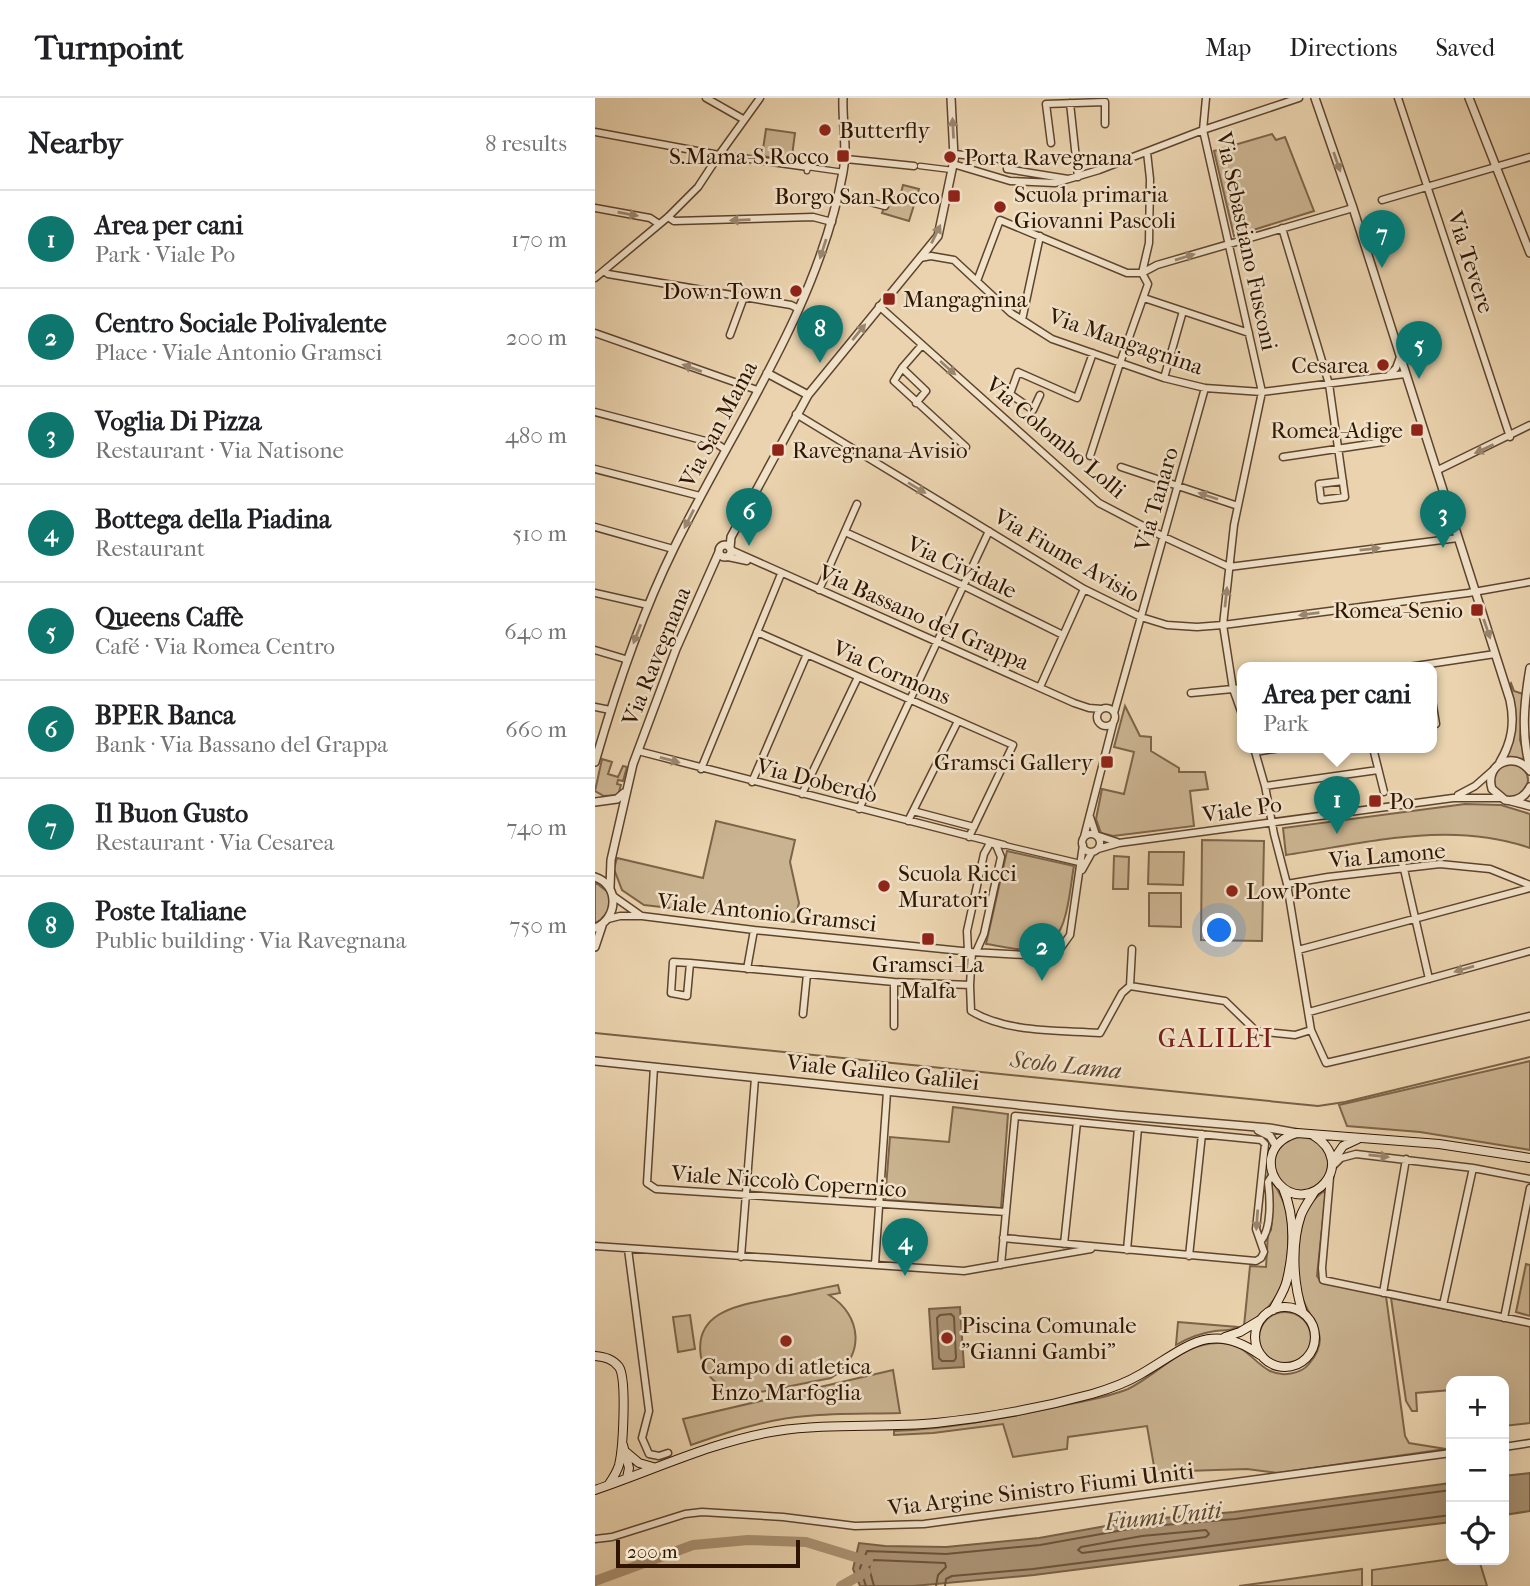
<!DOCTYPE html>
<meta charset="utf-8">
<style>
body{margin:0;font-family:"IM FELL French Canon",serif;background:#f6f6f6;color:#202124}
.controls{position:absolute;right:21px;bottom:21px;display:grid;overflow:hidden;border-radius:14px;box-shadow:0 7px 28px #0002}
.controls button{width:63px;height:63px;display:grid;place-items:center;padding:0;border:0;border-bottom:2px solid #e0e0e0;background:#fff;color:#202124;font:35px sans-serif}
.scale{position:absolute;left:21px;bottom:18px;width:184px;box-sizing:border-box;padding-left:7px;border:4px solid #2f1500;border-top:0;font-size:19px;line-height:24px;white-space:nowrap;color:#2f1500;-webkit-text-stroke:5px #f1e2ca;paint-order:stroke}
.you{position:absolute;left:625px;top:833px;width:24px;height:24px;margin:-18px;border:5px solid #fff;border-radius:50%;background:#1a73e8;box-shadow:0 0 0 10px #1a73e833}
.badge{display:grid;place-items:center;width:46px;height:46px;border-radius:50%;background:#0f766e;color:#fff;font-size:23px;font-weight:700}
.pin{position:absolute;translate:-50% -58px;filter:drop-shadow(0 2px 4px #0008)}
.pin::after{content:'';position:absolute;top:37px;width:24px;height:21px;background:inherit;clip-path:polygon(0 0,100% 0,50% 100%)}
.popup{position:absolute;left:642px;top:564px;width:200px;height:91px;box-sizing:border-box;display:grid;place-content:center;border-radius:14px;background:#fff;filter:drop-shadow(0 2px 5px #0005);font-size:23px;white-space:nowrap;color:#757577}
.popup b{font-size:26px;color:#202124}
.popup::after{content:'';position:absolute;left:50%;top:100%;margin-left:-14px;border:14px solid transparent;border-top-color:#fff}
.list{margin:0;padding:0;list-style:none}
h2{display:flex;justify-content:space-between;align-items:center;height:91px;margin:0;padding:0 28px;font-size:30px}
h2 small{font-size:23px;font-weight:400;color:#757577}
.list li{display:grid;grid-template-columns:46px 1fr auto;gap:21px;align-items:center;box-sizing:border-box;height:98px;padding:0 28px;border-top:2px solid #e0e0e0}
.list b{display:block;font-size:26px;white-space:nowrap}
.list p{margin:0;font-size:23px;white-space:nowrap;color:#757577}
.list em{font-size:23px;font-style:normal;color:#757577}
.icon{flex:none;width:38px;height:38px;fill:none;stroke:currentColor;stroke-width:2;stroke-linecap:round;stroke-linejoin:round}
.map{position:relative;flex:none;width:935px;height:1488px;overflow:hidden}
header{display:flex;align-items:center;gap:42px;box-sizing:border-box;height:98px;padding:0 35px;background:#fff;border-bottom:2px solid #e0e0e0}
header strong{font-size:33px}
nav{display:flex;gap:38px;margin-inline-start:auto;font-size:24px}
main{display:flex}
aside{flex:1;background:#fff}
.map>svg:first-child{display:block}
</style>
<header>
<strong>Turnpoint</strong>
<nav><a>Map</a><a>Directions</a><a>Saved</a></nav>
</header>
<main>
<aside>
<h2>Nearby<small>8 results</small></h2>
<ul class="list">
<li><span class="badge">1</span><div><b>Area per cani</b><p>Park · Viale Po</p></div><em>170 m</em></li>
<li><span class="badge">2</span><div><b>Centro Sociale Polivalente</b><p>Place · Viale Antonio Gramsci</p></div><em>200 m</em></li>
<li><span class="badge">3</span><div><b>Voglia Di Pizza</b><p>Restaurant · Via Natisone</p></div><em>480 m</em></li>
<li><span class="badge">4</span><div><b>Bottega della Piadina</b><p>Restaurant</p></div><em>510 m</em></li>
<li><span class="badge">5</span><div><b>Queens Caffè</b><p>Café · Via Romea Centro</p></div><em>640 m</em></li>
<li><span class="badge">6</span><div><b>BPER Banca</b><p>Bank · Via Bassano del Grappa</p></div><em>660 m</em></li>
<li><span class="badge">7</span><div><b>Il Buon Gusto</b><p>Restaurant · Via Cesarea</p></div><em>740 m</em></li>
<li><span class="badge">8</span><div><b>Poste Italiane</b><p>Public building · Via Ravegnana</p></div><em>750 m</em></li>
</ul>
</aside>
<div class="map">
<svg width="935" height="1488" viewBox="0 0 935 1488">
<rect width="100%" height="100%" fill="#ead3ae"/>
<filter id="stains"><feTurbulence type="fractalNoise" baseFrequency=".00286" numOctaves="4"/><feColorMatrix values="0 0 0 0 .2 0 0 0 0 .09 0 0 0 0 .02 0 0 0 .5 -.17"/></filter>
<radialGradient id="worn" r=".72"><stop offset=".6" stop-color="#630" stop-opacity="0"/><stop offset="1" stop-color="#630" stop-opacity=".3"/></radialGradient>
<path fill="#cab390" stroke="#7c6448" stroke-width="2" d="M171 31 200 35 197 58 203 60 197 63 167 58Z
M677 36 681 42 690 39 719 113 639 138 619 53Z
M308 87 324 91 314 123 287 115 293 99H305Z
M916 585 919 593 928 596 925 642 932 665 910 660C923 637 921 612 915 586Z
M530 608 545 638 556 639V653L584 670V674H610L613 691 595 693 599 728 518 738 506 735 501 721 507 691 529 696 539 654 519 649Z
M7 661 17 664 13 676 23 679 28 668 32 669 28 683 23 682 22 686 26 687 23 697 9 698 0 693Z
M899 682a17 17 0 1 1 34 0a17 17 0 1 1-34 0Z
M870 706 906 707 935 716V750C855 722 773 745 691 757L688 730Z
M121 723 200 742 195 764 204 805 199 824 49 807 27 792 19 771 22 760 108 780Z
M607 742 669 743 667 843 606 842Z
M412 753 479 768C474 793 474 841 446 850 430 855 407 848 391 846Z
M554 754H589L588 787 553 786Z
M519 758 534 759 533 791H518Z
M0 784 14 795 17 809 6 823 0 825Z
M554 795H586V829L554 828Z
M935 963V1052L825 1034 752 1028 744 1007Z
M358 1009 413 1016 406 1110 290 1102 295 1039 354 1044Z
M679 1066a27 27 0 1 1 54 0a27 27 0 1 1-54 0Z
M677 1083C694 1108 694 1122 693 1151 691 1186 682 1209 649 1228L655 1168 671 1169 673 1135 676 1132 677 1121 674 1119V1114L677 1112Z
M731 1092 722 1178 726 1184 791 1198 810 1338 814 1345 851 1351 683 1375 652 1371 560 1374 552 1328 473 1339 472 1351 418 1359 408 1326 338 1335 299 1337V1333C354 1331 407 1320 461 1309 484 1304 511 1300 533 1291 564 1276 589 1243 626 1245 652 1246 656 1263 675 1273 687 1279 706 1276 714 1266 739 1236 714 1224 707 1198 698 1168 699 1109 731 1092Z
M931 1166 935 1167V1218L921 1214Z
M243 1187 245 1195 234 1197C267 1217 271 1259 236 1280L120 1303 118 1294 132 1291C118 1285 109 1273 106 1259 98 1212 147 1207 180 1200 201 1196 222 1191 243 1187Z
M796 1200 935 1228V1325L909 1328V1283H856V1292L821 1295 822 1313H817L811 1303Z
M664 1240a26 26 0 1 1 52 0a26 26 0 1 1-52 0Z
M95 1217 100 1251 83 1254 78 1219Z
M583 1224 643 1229C636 1233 628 1232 620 1233 606 1235 593 1240 581 1247Z
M298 1272 305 1315C274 1316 243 1315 212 1318 172 1321 133 1334 96 1347L88 1321Z
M856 1461 884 1462 892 1488H777V1472Z
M767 1471V1488H644Z"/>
<path fill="#aa9273" stroke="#796045" stroke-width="2" d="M365 1209 369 1269 338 1271 334 1211Z
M935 1375V1413L909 1417V1378Z
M856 1385V1424L439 1477 318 1488H265L258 1471 264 1445 290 1448 351 1449 444 1440 544 1422 639 1414Z"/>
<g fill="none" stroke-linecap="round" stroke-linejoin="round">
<path stroke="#6c543a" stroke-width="2" d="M356 1216 359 1219 361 1260 359 1263H347L344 1260 342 1220 345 1217Z
M611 1432 614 1436 611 1439 487 1455 483 1452 486 1449 547 1438Z
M271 1488 265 1470 272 1453 351 1456 445 1447 545 1429 640 1421 856 1392
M279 1488 274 1470 276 1464 279 1462 350 1465 351 1469 343 1477 341 1488
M350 1488 351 1481 357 1478 438 1471 856 1417"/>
<path stroke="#796045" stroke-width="2" d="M0 935 723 1008 750 1004 935 959"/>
<path stroke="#aa9273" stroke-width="10" d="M0 1483 98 1447 153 1442 211 1444 273 1463
M246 1488 271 1474"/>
<g stroke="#5e442c" stroke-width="7">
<path id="pedestrian" d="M325 68 357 72
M212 73 213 69 248 74
M409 747 485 765"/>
</g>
<g stroke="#5e442c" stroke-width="9">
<path id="minor" d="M111 0 148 21
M611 0 608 32 667 294 639 427 628 527 638 591 648 619
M803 0 915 339
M475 5 483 79
M0 34 124 57 165 0
M456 45 451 6 510 4V26
M360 56 412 62V71L473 81
M251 61 319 68
M358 66 415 83 460 85 504 72 608 32 704 0
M244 96 290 108
M787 102 935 59
M0 110 55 120 64 126
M73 119 79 123 218 119 237 124
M687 130 734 286 750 399 726 402 724 386 748 383
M325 160 336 158 359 162 416 215 457 241 569 280 610 290 667 294 810 276
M9 173 13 176 196 207 204 211
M547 175 554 145 555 81 552 54
M0 180 73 119 103 89 124 57 213 69
M382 183 405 122 532 175H547L562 167 758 110
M549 200 654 235
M284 208 504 405 569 439 634 469 863 440
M427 222 445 138
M0 235 162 292
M135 237 149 199
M327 247 307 270 299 283 371 349
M307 270 331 293 321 305
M794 277 801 270 805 259
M569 280 588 213
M445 297 438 312 415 296 423 274 482 300 498 255
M0 314 122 346 131 352
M201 316 489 491 546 519 572 527 602 529 628 527 873 495 935 484
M495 358 525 265 553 186 547 175
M688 359 788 344
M526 369 643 408
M0 371 105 398
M843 372 935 327
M0 429 78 451
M250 434 369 488 468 537
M136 452 479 605 494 610 507 611
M133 459 152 463
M224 492 262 406
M0 495 53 507
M162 534 418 647 374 739
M0 552 30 561 31 564
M807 570 900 556
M445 589 489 491
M596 595 648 590
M836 596 841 626H836
M0 609 15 612
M502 619a9 9 0 1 1 18 0a9 9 0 1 1-18 0Z
M519 615 610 290
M659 650 670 688 679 736 692 786 716 932 731 965 935 918
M778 650 789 694
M43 653 409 747
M660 654 685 650
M106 671 186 476
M157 684 212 556
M670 688 783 672
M207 696 263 579
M863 697 880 688 897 673
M264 711 394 433
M318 713 379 729
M495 719 501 737 522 744
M313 723 363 623
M487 745a9 9 0 1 1 18 0a9 9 0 1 1-18 0Z
M489 739 519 622
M503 751 524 745 858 700H906
M804 757 809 771 834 881
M487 772 497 754
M692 786 733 779 845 766 895 771 935 787
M18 798 45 817
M13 821 25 818H47L159 832 377 854 447 858 465 851 475 837 488 747
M703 852 935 790
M373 853 372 833 389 756 394 747 393 743
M377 854 375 887 376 913C412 935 464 932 505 935L527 895 535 888 537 851
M381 854 389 836 406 759 401 747 398 746
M95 865 92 898 76 895 78 864 95 865 299 884 375 887
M152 871 159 832
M299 884V928
M535 888 630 903 661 933 700 937 716 932
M714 914 935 853
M208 916 212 876
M59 969 52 1085 61 1091 411 1114
M738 1068 746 1060 761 1056 878 1070 935 1081
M735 1079 727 1170 728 1182 935 1225
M666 1143C677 1130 675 1099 673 1084L678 1076
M469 1146 482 1024
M0 1148 369 1173 496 1151
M33 1151 54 1313 47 1340 54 1356 64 1358 73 1355
M532 1152 543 1030
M594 1158 607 1036
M146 1159 160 980
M280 1166 292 994
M406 1167 420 1018 666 1042 670 1046 661 1131 669 1154 666 1160 661 1163 408 1140
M788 1195 811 1061
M848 1207 878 1070
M909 1220 935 1090
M909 1349 935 1345
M0 1441 17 1439 90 1416 107 1414 188 1419 260 1428 329 1426 856 1355"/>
</g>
<g stroke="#5e442c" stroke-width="10">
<path id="tertiary" d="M356 0 359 59
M720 0 758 110 915 602C920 625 917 644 905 664
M874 0 935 155
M172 275 213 297
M124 453a6 6 0 1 1 12 0a6 6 0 1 1-12 0Z
M135 450 136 439 213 297 343 138 359 62
M0 664C21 591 45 519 79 450 139 327 223 211 248 74 253 50 247 25 248 0
M935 670C926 635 929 605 935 570
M935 673C919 652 889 666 897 691L910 702C922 704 930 699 935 689
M916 703 935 708
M0 704 22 701 29 695
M0 779C25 787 23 821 0 830
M15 789 16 762 38 666 81 551 124 454
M0 849 7 828
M0 963 521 1017 674 1030 702 1035
M663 1032 675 1038 681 1048"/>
</g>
<g stroke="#2f1500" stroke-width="10">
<path id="secondary" d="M718 1037C765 1066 714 1119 684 1086 678 1079 675 1070 676 1061 678 1047 689 1039 702 1035L844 1046 935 1060
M737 1064 748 1048 763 1041
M660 1239a30 30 0 1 1 60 0a30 30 0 1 1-60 0Z
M678 1212C683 1202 690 1192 692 1182 699 1152 700 1118 688 1090
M708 1215C698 1187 696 1146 706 1117 709 1109 715 1101 720 1093
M630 1239 645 1234 665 1222
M0 1258C10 1259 18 1261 24 1269 32 1281 28 1351 24 1367 22 1374 18 1380 14 1386
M28 1347 34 1370 32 1380
M31 1354 44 1365 58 1369
M0 1392C59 1372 119 1343 182 1333 234 1325 288 1330 341 1325 390 1320 449 1309 497 1296 514 1291 531 1285 546 1276 590 1251 615 1221 665 1257"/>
</g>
<use href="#pedestrian" stroke="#f1e2ca" stroke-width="4.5"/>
<use href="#minor" stroke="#f1e2ca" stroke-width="6"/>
<use href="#tertiary" stroke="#f1e2ca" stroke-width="7"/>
<use href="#secondary" stroke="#f1e2ca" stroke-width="8"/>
</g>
<defs><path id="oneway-solid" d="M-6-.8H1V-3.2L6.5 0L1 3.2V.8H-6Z" transform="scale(1.75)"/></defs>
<g fill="#9a866f">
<use href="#oneway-solid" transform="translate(358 30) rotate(-93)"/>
<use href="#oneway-solid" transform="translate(742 64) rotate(71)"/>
<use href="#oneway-solid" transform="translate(33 116) rotate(10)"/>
<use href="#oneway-solid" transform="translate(145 122) rotate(178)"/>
<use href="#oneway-solid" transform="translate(341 136) rotate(-64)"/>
<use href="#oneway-solid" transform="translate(228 151) rotate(108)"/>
<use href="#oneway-solid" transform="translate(590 159) rotate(-17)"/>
<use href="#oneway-solid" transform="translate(264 234) rotate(-51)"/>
<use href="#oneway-solid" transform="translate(97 270) rotate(-160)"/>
<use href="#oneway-solid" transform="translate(353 270) rotate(42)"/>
<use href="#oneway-solid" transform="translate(889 351) rotate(155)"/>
<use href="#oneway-solid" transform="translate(322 390) rotate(31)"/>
<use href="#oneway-solid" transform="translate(613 398) rotate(-162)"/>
<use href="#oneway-solid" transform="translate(94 421) rotate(117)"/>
<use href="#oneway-solid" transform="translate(775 451) rotate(-6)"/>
<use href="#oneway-solid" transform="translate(631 499) rotate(-84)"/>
<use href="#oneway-solid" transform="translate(714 516) rotate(173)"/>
<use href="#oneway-solid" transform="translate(892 531) rotate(71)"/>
<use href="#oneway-solid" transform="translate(42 536) rotate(111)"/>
<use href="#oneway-solid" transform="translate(75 662) rotate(15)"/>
<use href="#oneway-solid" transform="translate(869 871) rotate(164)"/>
<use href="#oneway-solid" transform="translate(784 1058) rotate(6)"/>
<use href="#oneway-solid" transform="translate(662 1122) rotate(94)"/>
</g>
<g fill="#8f2418" stroke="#f1e2ca" stroke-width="2.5">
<circle cx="230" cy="32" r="7"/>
<rect x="241" y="51" width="14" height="14" rx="3.5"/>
<circle cx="355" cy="59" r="7"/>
<rect x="352" y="91" width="14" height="14" rx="3.5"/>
<circle cx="405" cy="109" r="7"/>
<circle cx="201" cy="193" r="7"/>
<rect x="287" y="194" width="14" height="14" rx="3.5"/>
<circle cx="788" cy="267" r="7"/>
<rect x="815" y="325" width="14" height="14" rx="3.5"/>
<rect x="176" y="345" width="14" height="14" rx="3.5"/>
<rect x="875" y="505" width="14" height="14" rx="3.5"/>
<rect x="505" y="657" width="14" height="14" rx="3.5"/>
<rect x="773" y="696" width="14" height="14" rx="3.5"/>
<circle cx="289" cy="788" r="7"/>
<circle cx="637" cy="793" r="7"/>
<rect x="326" y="834" width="14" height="14" rx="3.5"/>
<circle cx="352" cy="1240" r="7"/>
<circle cx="191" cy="1243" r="7"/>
</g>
<g text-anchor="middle" stroke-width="5" stroke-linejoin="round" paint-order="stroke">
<g font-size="23" fill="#2f1500" stroke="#f1e2ca" text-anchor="start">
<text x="244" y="40">Butterfly</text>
<text x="234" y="66" text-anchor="end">S.Mama-S.Rocco</text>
<text x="369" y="67">Porta Ravegnana</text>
<text x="419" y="104">Scuola primaria<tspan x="419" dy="26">Giovanni Pascoli</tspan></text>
<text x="345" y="106" text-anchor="end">Borgo San Rocco</text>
<text x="187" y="201" text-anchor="end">Down Town</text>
<text x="308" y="209">Mangagnina</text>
<text x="774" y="275" text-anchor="end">Cesarea</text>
<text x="808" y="340" text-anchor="end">Romea-Adige</text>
<text x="197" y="360">Ravegnana-Avisio</text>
<text x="868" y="520" text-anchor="end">Romea-Senio</text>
<text x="498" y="672" text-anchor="end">Gramsci Gallery</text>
<text x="794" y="711">Po</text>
<text x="303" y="783">Scuola Ricci<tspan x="303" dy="26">Muratori</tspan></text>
<text x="651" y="801">Low Ponte</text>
<text x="333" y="874" text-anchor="middle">Gramsci-La<tspan x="333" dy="26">Malfa</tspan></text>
<text x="366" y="1235">Piscina Comunale<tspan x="366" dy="26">"Gianni Gambi"</tspan></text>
<text x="191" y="1276" text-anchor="middle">Campo di atletica<tspan x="191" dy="26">Enzo Marfoglia</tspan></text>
</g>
<g font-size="23" fill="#2f1500" stroke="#f1e2ca">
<text transform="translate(652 143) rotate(78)" y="8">Via Sebastiano Fusconi</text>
<text transform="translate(876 164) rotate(72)" y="8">Via Tevere</text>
<text transform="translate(531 243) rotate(19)" y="8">Via Mangagnina</text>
<text transform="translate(123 326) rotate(-62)" y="8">Via San Mama</text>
<text transform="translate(461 339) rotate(40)" y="8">Via Colombo Lolli</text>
<text transform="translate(561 401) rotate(-74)" y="8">Via Tanaro</text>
<text transform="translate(472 457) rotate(30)" y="8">Via Fiume Avisio</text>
<text transform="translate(367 469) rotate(25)" y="8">Via Cividale</text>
<text transform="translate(329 519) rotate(24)" y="8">Via Bassano del Grappa</text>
<text transform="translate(61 558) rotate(-68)" y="8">Via Ravegnana</text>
<text transform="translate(297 574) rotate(24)" y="8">Via Cormons</text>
<text transform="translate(222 682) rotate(14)" y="8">Via Doberdò</text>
<text transform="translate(647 711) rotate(-8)" y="8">Viale Po</text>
<text transform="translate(792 757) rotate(-5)" y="8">Via Lamone</text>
<text transform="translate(172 814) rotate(6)" y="8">Viale Antonio Gramsci</text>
<text transform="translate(288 974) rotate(6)" y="8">Viale Galileo Galilei</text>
<text transform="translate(194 1083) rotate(4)" y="8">Viale Niccolò Copernico</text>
<text transform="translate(446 1391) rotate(-7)" y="8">Via Argine Sinistro Fiumi Uniti</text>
</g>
<g font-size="24" font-style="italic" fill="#60472e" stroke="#f1e2ca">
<text transform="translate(471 967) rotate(6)" y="8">Scolo Lama</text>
<text transform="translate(568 1418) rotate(-6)" y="8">Fiumi Uniti</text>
</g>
<g font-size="26" letter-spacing="2" fill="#7a1f14" stroke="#f1e2ca">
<text x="621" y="949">GALILEI</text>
</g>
</g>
<rect width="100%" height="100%" filter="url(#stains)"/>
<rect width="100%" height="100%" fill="url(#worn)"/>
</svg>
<div class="controls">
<button>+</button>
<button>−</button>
<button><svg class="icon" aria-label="locate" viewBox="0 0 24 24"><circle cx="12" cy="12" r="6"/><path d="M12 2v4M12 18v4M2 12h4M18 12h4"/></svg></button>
</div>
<div class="scale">200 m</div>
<div class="you"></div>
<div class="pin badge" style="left:742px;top:736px">1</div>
<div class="popup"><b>Area per cani</b>Park</div>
<div class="pin badge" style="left:447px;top:883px">2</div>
<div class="pin badge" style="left:848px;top:450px">3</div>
<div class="pin badge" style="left:310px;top:1178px">4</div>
<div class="pin badge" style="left:824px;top:281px">5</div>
<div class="pin badge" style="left:154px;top:448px">6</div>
<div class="pin badge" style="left:787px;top:170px">7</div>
<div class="pin badge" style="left:225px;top:265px">8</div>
</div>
</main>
